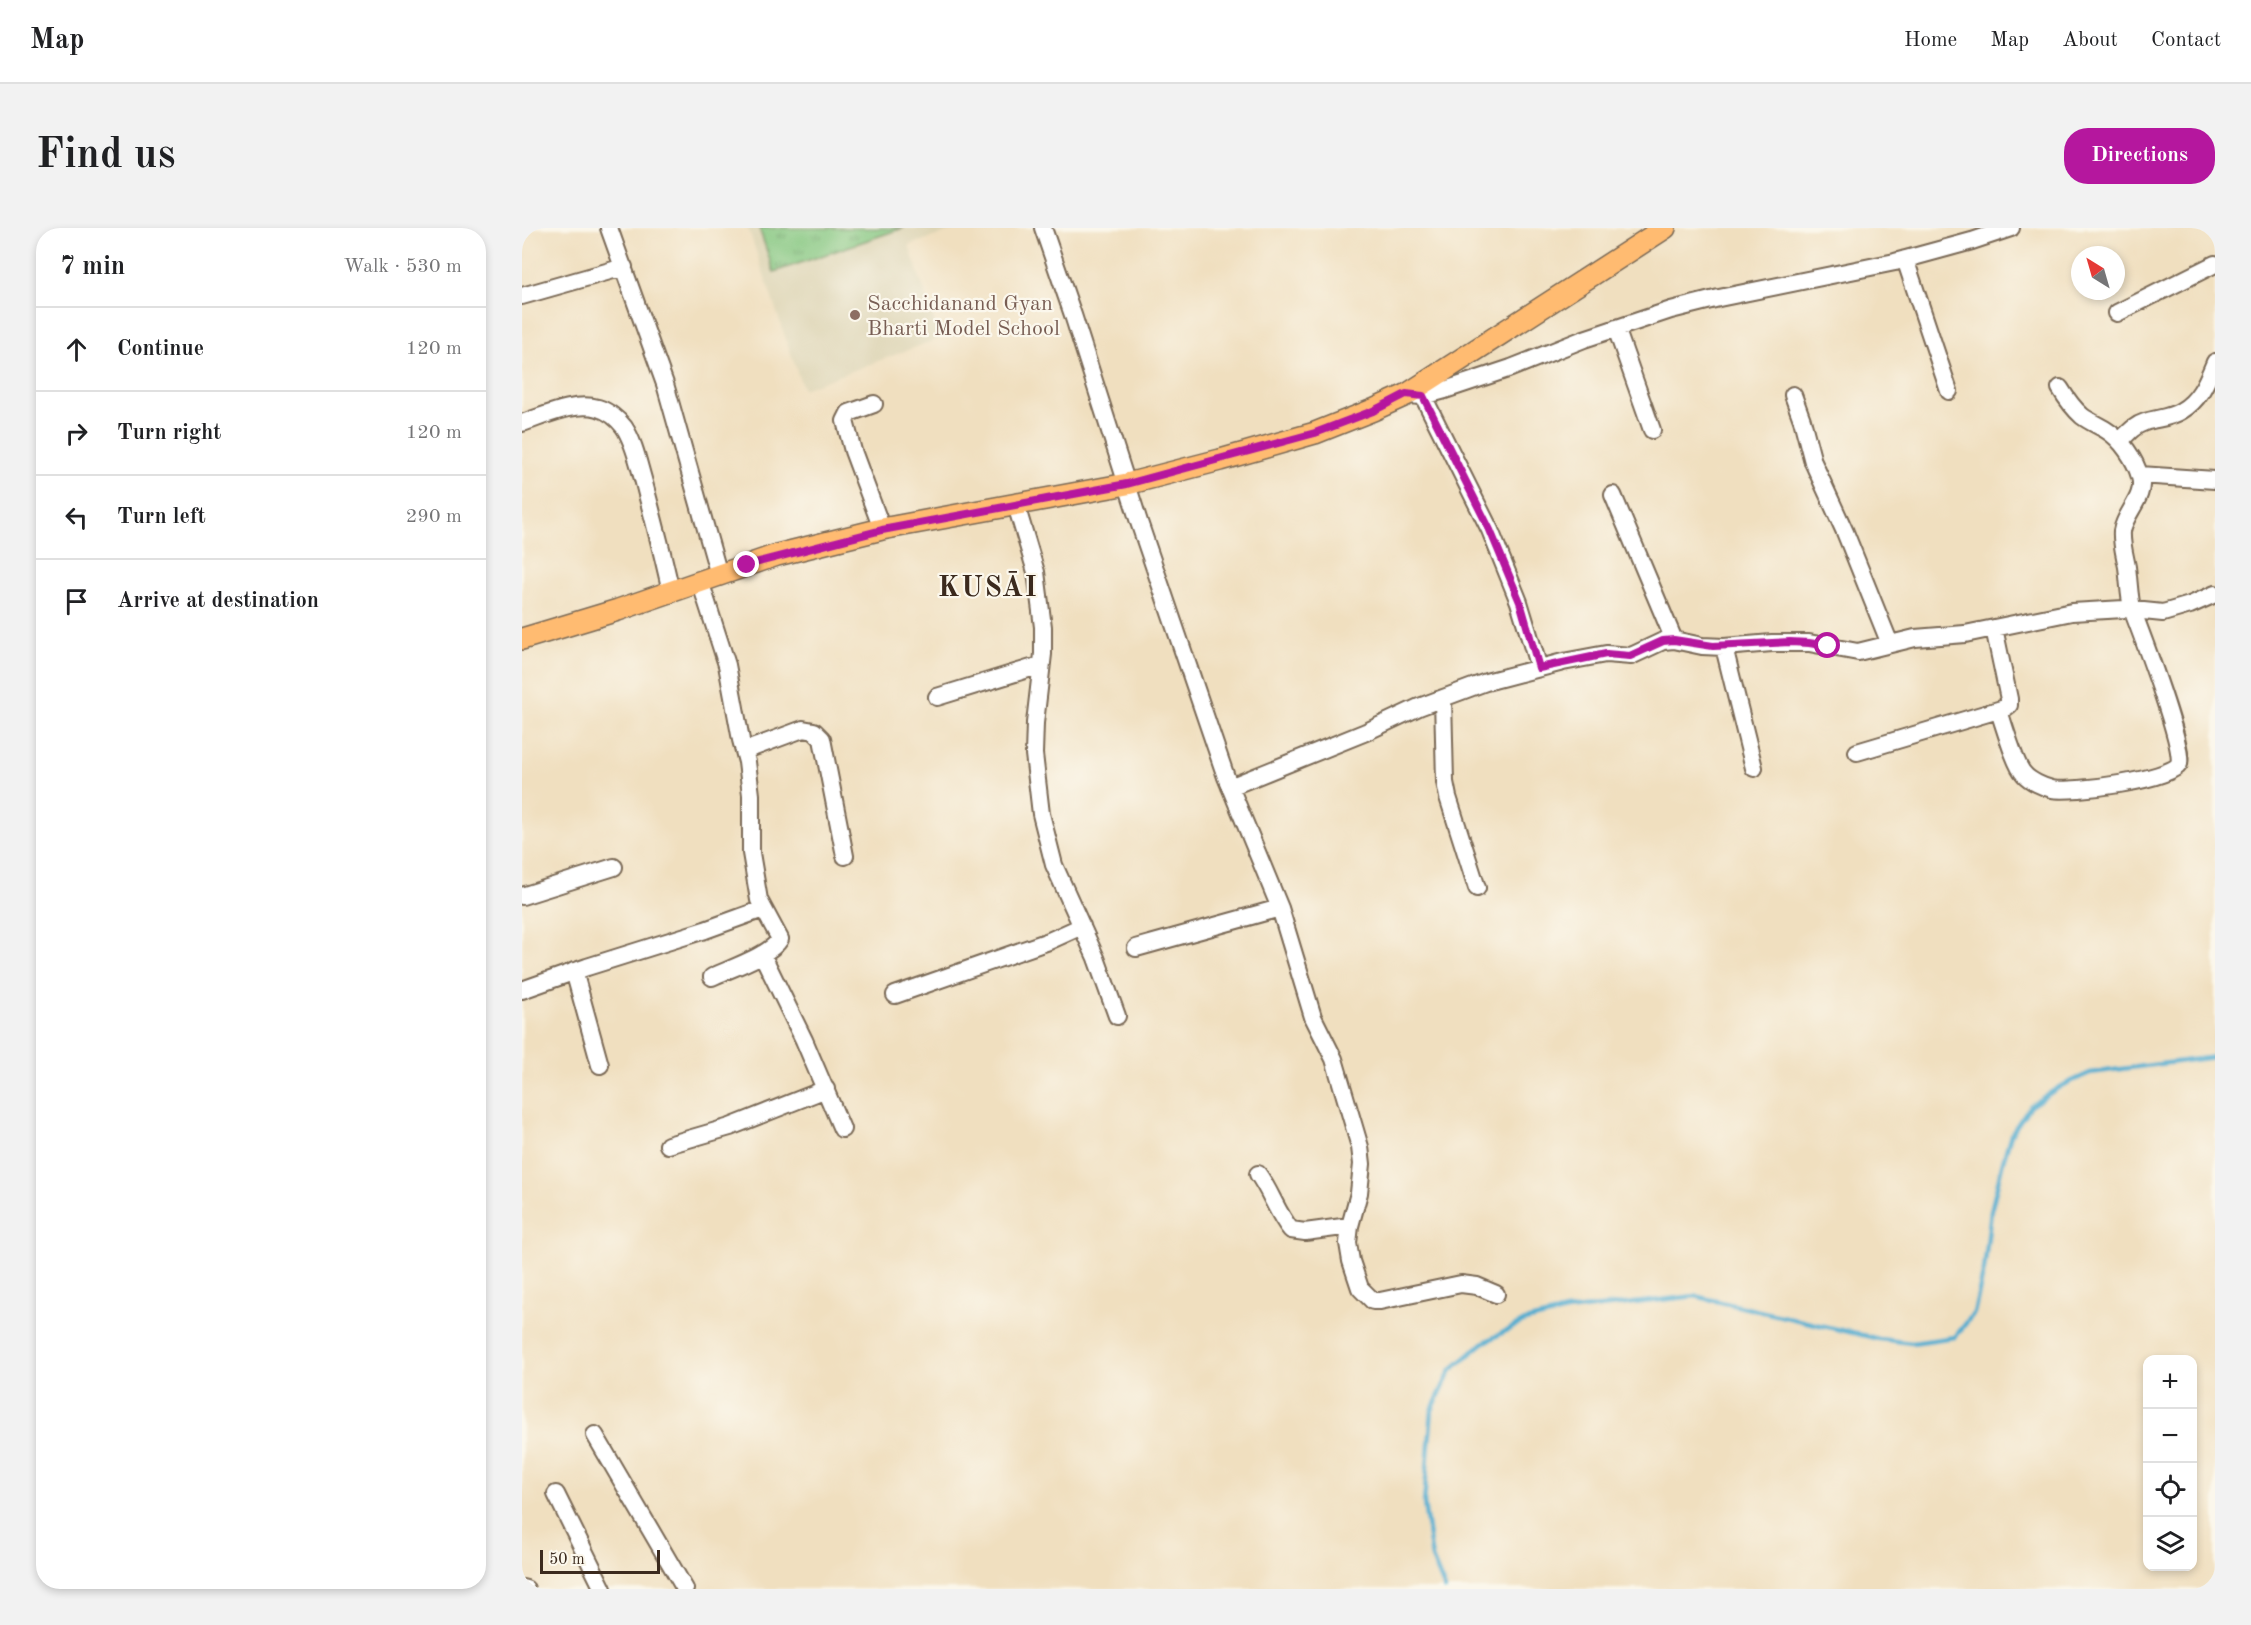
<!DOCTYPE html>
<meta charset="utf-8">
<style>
body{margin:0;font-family:"Old Standard TT",serif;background:#f2f2f2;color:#202124}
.controls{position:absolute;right:18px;bottom:18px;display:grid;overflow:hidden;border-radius:12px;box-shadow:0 3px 9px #0003}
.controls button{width:54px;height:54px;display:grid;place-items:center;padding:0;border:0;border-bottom:2px solid #e0e0e0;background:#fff;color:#202124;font:30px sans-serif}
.compass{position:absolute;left:1549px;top:18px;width:54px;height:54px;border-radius:50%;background:#fff;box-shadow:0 3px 9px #0003;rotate:323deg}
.scale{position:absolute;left:18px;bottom:15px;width:120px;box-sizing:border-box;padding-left:6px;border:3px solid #3b2a1e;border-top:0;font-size:16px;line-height:21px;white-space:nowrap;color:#3b2a1e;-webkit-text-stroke:4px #fbf7ec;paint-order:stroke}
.stop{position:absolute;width:18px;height:18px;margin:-14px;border:4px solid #b5179e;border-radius:50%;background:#fff}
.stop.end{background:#b5179e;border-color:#fff;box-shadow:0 2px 6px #0008}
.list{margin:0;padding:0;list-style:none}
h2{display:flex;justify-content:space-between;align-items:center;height:78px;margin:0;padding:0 24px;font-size:26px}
h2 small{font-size:20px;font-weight:400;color:#757577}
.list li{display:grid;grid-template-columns:39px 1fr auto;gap:18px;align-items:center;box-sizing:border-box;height:84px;padding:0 24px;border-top:2px solid #e0e0e0}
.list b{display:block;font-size:22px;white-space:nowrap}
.list em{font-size:20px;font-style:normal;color:#757577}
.icon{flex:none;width:33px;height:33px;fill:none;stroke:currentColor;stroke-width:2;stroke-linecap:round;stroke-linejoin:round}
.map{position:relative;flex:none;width:1693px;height:1361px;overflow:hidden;border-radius:24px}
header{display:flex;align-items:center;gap:36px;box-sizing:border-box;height:84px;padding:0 30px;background:#fff;border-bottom:2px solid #e0e0e0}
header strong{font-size:28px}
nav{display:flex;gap:33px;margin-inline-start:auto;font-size:21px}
.intro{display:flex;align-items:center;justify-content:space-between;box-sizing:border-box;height:144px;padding:0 36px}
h1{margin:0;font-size:42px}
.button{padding:15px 27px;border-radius:24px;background:#b5179e;color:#fff;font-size:21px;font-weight:700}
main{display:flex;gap:36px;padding:0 36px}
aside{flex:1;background:#fff;border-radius:24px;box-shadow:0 3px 9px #0003}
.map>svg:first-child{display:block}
</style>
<header>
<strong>Map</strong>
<nav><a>Home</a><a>Map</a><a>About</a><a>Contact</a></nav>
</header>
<div class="intro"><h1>Find us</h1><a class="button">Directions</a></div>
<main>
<aside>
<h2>7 min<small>Walk · 530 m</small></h2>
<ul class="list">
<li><svg class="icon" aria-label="ahead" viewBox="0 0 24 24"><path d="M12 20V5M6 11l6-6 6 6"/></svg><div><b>Continue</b></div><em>120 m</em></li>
<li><svg class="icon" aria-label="right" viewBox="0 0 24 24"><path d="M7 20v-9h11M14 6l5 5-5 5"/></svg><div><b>Turn right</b></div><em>120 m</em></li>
<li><svg class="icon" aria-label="left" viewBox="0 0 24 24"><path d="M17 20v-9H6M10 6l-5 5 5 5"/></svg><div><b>Turn left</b></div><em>290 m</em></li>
<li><svg class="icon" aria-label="arrive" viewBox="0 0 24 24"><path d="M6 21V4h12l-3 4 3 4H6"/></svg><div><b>Arrive at destination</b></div></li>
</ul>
</aside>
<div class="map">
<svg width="1693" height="1361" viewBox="0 0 1693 1361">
<defs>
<pattern id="park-tufts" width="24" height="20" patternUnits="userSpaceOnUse" patternTransform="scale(1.5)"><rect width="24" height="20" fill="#83c67f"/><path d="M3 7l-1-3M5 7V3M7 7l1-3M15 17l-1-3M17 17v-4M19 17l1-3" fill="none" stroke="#6ca167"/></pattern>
</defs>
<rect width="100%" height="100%" fill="#fbf7ec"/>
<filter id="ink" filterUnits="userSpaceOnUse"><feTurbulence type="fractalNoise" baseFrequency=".0167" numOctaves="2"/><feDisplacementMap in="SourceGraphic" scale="12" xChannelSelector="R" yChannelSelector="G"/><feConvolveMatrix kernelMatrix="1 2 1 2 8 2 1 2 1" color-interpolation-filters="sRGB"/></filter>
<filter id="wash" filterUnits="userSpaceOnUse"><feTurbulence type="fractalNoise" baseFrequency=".008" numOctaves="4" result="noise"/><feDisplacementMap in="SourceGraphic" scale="24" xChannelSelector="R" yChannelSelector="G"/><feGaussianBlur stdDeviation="1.35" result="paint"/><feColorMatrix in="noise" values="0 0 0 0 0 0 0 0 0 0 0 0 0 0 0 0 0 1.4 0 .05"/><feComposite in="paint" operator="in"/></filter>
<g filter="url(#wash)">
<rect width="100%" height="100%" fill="#f0dfbf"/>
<path fill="#ddd4b4" d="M226 0H439L387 17 418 110 281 161Z"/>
<path fill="url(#park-tufts)" stroke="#5f784e" stroke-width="1.5" d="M237 0H381L252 44Z"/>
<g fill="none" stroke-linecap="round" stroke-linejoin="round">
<path stroke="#52add0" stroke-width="4.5" d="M923 1361 910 1330 902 1275 910 1182 929 1142 961 1115 1003 1093 1044 1083 1173 1068 1357 1111 1390 1115 1433 1109 1452 1085 1462 1042 1469 983 1481 933 1489 906 1508 878 1539 858 1568 845 1693 829"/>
</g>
</g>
<g filter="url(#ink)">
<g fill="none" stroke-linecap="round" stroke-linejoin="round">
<g stroke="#7a6956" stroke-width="20">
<path id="minor" d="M87 0 143 156 197 347
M521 0 551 87 617 294 704 549 758 680 791 789 812 831 838 919 840 936 837 965 828 998 826 1015 829 1033 838 1060 851 1073H858L939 1056 955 1058 974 1066
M1383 31 1427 163
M0 68 102 39
M1595 85 1693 36
M1094 100 1130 202
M884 167 901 168 923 162 989 140 1062 111 1149 82 1197 70 1373 34 1450 13 1489 0
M1271 167 1280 192 1291 234 1323 304 1368 416
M901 168 968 302 997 374 1017 440
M352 176 327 185 323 193 331 223 360 301
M0 195C22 188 53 173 76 180 86 183 96 191 102 199 112 214 116 234 121 251 131 289 141 326 149 364
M1598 214C1605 205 1613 197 1623 194 1635 190 1648 190 1659 183 1678 172 1685 153 1693 134
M1618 247 1693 252
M1091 267 1152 412
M494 277 514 344 521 399V426L513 495 512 526 519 586 532 637 574 730 595 788
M178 353 205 437 219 512 225 534 229 567V625L237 672 258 711C249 727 207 741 190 749
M1202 419 1232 540
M415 469 519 437
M921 470 923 554 926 569 955 660
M1477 483C1482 497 1493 537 1502 546 1508 553 1521 559 1530 561 1549 565 1648 552 1657 536 1664 522 1619 405 1611 384 1607 370 1607 354 1605 339 1603 328 1599 315 1600 303 1603 284 1624 269 1618 249 1613 231 1599 211 1584 202 1576 197 1568 194 1560 188 1551 180 1544 170 1538 160
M222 523 281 501 292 503 300 511 323 628
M1335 524 1483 480 1487 477V471L1472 400
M708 559 844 504 897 479 964 454 1041 434 1073 428 1084 426 1109 428 1141 413 1152 412 1180 418 1202 419 1250 415H1287L1336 424 1393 410 1443 406 1550 384 1602 381 1641 385 1668 377 1693 366
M0 668 92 639
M614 720 758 680
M240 726 282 812 320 901
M52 743 78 837
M0 762 65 739 183 702 241 681
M373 767 527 713 560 698
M146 917 208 899 304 861
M736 946C749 964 755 985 769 1002L783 1004 828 998
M73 1207 163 1361
M34 1266 81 1361
M0 1360 4 1361"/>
</g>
<g stroke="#7a6956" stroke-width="24">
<path id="major" d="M0 411 96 382 255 327 360 301 605 256 698 232 793 205 851 182 884 167 1143 0"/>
</g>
<use href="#minor" stroke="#fff" stroke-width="16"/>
<use href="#major" stroke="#ffbb71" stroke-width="21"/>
</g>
</g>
<g fill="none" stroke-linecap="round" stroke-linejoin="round" filter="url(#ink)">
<path stroke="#b5179e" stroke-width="8" d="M225 337 360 302 605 256 793 205 851 183 884 166 901 168 968 302 998 374 1017 440 1084 426 1108 428 1141 413 1152 412 1191 418 1268 414 1287 415 1306 418"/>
</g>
<circle fill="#8d6e63" stroke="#fbf7ec" stroke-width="2" cx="333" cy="87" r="6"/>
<g text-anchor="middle" stroke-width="4.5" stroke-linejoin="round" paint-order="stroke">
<g font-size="22" fill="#785e54" stroke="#fbf7ec" text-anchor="start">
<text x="345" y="82">Sacchidanand Gyan<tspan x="345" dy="25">Bharti Model School</tspan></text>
</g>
<g font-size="28" font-weight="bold" letter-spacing="1.5" fill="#3b2a1e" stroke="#fbf7ec">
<text x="466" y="368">KUSĀI</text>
</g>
</g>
</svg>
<div class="controls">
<button>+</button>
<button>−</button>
<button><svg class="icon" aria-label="locate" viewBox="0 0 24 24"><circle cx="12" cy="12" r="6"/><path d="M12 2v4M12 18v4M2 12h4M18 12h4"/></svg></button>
<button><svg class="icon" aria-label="layers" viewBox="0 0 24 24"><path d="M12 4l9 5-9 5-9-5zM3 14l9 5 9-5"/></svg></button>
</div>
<svg class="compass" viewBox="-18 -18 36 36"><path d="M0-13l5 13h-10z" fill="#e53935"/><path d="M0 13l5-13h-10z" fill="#757577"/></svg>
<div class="scale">50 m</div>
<div class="stop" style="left:1306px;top:418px"></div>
<div class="stop end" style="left:225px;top:337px"></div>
</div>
</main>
